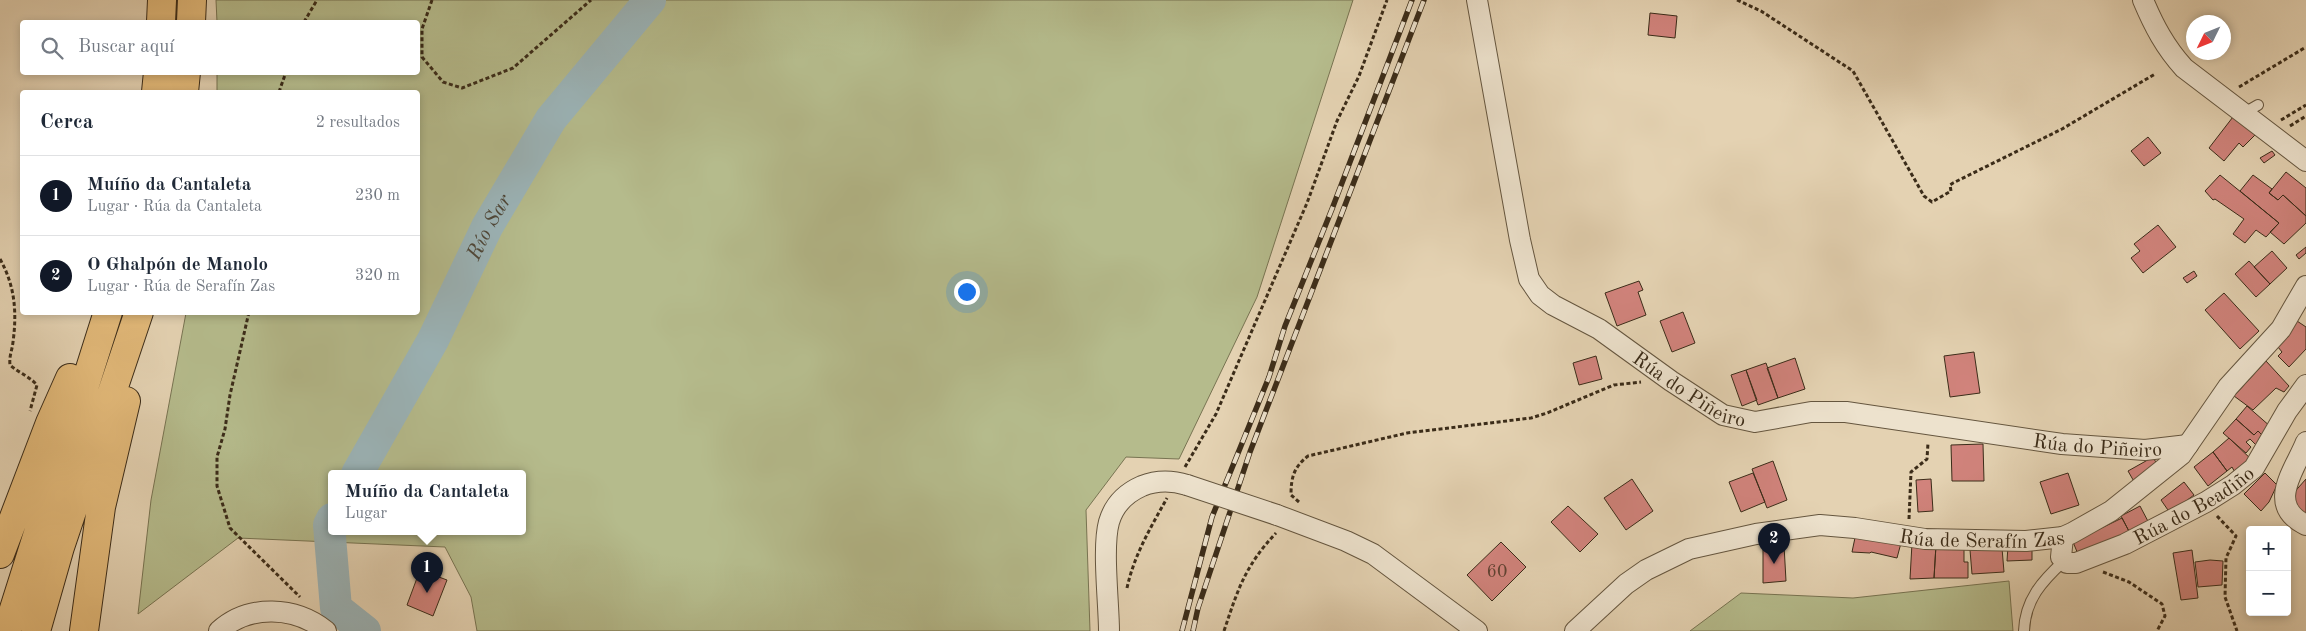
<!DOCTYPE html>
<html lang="es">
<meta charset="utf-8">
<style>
body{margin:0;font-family:"Old Standard TT",serif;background:#f6f6f7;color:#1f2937}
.controls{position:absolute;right:15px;bottom:15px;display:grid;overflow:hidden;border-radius:5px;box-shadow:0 2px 8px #0003}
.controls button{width:45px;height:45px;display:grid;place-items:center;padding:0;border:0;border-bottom:1px solid #e0e1e3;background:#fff;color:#1f2937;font:25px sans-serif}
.compass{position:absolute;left:2186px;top:15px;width:45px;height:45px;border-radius:50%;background:#fff;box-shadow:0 2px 8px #0003;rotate:227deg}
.you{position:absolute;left:966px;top:291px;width:18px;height:18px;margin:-12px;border:4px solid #fff;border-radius:50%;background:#1a73e8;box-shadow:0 0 0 8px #1a73e833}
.badge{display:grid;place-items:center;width:32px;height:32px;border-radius:50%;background:#111827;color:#fff;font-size:16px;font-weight:700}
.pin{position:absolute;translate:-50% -41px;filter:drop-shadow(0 1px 2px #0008)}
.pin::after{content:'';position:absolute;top:26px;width:18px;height:15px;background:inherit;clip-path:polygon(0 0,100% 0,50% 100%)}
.popup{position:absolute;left:328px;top:470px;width:198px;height:65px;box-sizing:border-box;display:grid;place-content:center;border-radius:5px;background:#fff;filter:drop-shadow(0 1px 4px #0005);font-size:16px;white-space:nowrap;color:#747a83}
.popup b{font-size:19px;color:#1f2937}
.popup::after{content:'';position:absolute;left:50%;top:100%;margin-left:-10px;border:10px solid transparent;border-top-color:#fff}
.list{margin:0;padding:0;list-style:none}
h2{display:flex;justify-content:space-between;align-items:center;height:65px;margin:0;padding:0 20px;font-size:21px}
h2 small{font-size:16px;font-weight:400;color:#747a83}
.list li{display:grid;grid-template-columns:32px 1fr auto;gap:15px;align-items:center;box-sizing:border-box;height:80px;padding:0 20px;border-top:1px solid #e0e1e3}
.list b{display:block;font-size:19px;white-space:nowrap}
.list p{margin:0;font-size:16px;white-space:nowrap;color:#747a83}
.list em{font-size:16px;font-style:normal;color:#747a83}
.icon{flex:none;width:28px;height:28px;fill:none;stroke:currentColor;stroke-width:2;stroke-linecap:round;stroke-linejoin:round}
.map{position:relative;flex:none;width:2306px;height:631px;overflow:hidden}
.search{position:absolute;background:#fff;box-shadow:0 2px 8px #0003;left:20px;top:20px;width:400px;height:55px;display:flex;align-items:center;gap:12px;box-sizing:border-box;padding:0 18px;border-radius:5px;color:#747a83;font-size:19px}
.panel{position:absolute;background:#fff;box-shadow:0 2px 8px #0003;left:20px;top:90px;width:400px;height:225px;border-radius:5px}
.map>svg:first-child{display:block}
</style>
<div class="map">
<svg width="2306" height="631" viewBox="0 0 2306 631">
<rect width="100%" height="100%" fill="#e4d2b2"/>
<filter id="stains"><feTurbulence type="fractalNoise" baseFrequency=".004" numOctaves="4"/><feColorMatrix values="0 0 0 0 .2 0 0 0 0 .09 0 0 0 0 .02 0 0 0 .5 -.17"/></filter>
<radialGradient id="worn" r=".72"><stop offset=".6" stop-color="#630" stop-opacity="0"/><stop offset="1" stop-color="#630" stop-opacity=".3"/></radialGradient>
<path fill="#b5bb8c" stroke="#787452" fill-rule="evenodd" d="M216 0H1353L1257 297 1179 459 1126 457 1086 510 1090 631H477L471 597 445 547 238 538 138 614 151 500 186 313 418 312V92H217V73L418 72V22H217ZM332 474H522V532H332Z
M2009 581 2013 631H1690L1741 593 1853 598Z"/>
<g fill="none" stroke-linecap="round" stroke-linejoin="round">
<g stroke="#9bb4b8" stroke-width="32">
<path id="s1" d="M357 474 433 340 487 227 551 119 650 0"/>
<path d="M332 519 329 525 336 608 365 631"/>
</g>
</g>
<path fill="#d1837c" stroke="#3b2c19" d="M1650 13 1677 16 1675 38 1648 35Z
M2236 113 2258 132 2243 147 2239 143 2224 161 2209 148Z
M2148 137 2161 153 2144 166 2131 151Z
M2272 151 2275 155 2264 163 2260 158Z
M2286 172 2306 188V216L2283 195 2278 200 2269 193Z
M2220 175 2279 223 2266 237 2256 230 2245 243 2233 234 2244 219 2215 199 2213 200 2205 191Z
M2253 175 2272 189 2269 193 2278 200 2283 195 2306 216V223L2284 244 2270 232 2279 223 2240 191Z
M2158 225 2176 247 2143 273 2131 258 2140 251 2134 244Z
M2306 247V253L2299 259 2296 255Z
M2272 251 2287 268 2270 284 2254 267Z
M2249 261 2270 284 2256 297 2235 274Z
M2194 271 2197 276 2187 283 2183 278Z
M1639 281 1643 290 1638 292 1646 315 1617 326 1605 293Z
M2224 293 2259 331 2240 349 2205 310Z
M1683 312 1695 343 1672 352 1660 321Z
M2294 319 2306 327V349L2289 367 2278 356 2282 352 2278 347 2289 336 2284 334Z
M1974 352 1980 393 1950 397 1944 356Z
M1596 356 1602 379 1579 385 1573 363Z
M1795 358 1805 389 1778 398 1767 368Z
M2266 361 2289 386 2284 392 2276 388 2253 410 2234 396Z
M1766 363 1778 398 1758 405 1746 370Z
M1746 370 1757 400 1742 406 1731 375Z
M2247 406 2271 427 2264 437 2258 431 2254 435 2236 419Z
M2236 419 2254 435 2258 431 2264 437 2256 445 2250 439 2246 442 2251 447 2246 453 2223 433Z
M2229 438 2253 461 2237 476 2232 467 2227 471 2213 452Z
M1983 444 1984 481H1952L1951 445Z
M2213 452 2227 471 2208 486 2194 467Z
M2153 457 2159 468 2136 485 2128 471Z
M1773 461 1787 500 1767 508 1752 469Z
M1753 473 1765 502 1741 512 1729 482Z
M2068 473 2079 505 2051 514 2040 482Z
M2265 473 2277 485 2269 502 2261 511 2244 494Z
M1632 479 1653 511 1626 530 1604 498Z
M1931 479 1933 511 1918 512 1916 480Z
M2306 479V515L2305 516 2290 497Z
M2184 482 2194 495 2170 513 2161 500Z
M1568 506 1598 534 1580 552 1551 522Z
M2140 506 2151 527 2132 537 2121 516Z
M2122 518 2131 535 2080 559 2073 542Z
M1856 533 1901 543 1897 558 1871 552 1870 553 1852 552Z
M1501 542 1526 567 1492 601 1467 575Z
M1912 543 1936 545 1934 578 1910 579Z
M1784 545 1786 581 1763 583V547Z
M1936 545H1964V562H1968V578H1934Z
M2008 546 2032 548V560L2007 561Z
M2002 548 2004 572 1972 574 1970 550Z
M2192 550 2198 598 2181 600 2173 553Z
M2210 560 2223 561 2222 585 2198 587 2195 562Z
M420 570 447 580 433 616 407 605Z"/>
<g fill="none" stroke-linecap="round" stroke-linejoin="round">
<g stroke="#65563f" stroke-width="12">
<path id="lane" d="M2244 113 2258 105
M2024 631C2025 600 2042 581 2064 561"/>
</g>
<g stroke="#65563f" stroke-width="22">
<g id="street">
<path id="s2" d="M1477 0 1520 240 1529 279 1540 295 1553 305 1599 329 1671 381 1723 415 1755 422 1811 412H1846L2062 444 2145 450 2188 445"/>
<path d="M2143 0C2154 26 2165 47 2184 68L2306 161"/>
<path d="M2306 442C2295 470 2265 505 2306 525"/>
<path d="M1277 515 1346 541 1373 554 1477 631"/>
<path id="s3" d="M2063 537 2061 557 2067 563H2076L2125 544 2206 502 2233 485 2254 468 2287 411 2306 385"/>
<path d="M219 631C249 604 295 606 326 631"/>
<path d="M1109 631C1109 604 1102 547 1109 522 1114 505 1126 493 1142 486 1157 480 1171 480 1187 485"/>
<path id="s4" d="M1575 631 1626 584 1646 570 1689 549 1756 534 1820 525 1855 528 1925 539 2026 541 2063 537 2072 533 2111 511 2181 455 2228 387 2281 329 2306 286"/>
</g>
</g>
<g stroke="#3b2c19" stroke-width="30">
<path id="primary" d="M161 22 162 0
M191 22 192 0
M156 92 158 72
M184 92 186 72
M0 554 50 423 70 378
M7 631 108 312
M36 631 60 547 139 312
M84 631 101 507 126 401"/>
</g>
<path stroke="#3b2c19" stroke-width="3" stroke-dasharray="4 2.5" stroke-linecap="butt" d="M432 0 422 29V57L443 82 462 88 513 68 591 0
M1737 0 1761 11 1853 71 1924 196 1932 202 1951 191 1950 185 1953 183 2062 129 2155 74
M304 22 317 0
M2239 87 2306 47
M279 92 286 72
M2281 120 2306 105
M2290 126 2306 116
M0 259C15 286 17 312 13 342 12 351 9 356 10 365 19 373 29 376 37 385L30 411
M249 312 230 395 225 429 217 457V486L230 528 300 597
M1185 467 1216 414 1307 203 1337 121 1359 76 1387 0
M1299 502 1291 495C1291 477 1294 467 1308 456L1407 433 1531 418 1547 413 1614 385 1641 382
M2217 516 2236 536 2226 558 2225 597 2237 631
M1909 519 1911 472 1927 459 1928 443
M2103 572 2129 582 2162 604 2165 616 2157 631
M1127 588C1134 555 1151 527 1167 498
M1224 631C1238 589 1245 566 1276 533"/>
<use href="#lane" stroke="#ede2cd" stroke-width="10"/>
<use href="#street" stroke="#ede2cd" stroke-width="20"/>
<use href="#primary" stroke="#e2b979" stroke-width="28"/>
<g stroke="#3b2c19" stroke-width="5.5">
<path id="rail" d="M1182 631 1212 517 1269 377 1285 326 1332 209 1412 0
M1193 631 1198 608 1250 452 1424 0"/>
</g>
<use href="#rail" stroke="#ede2cd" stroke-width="4" stroke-dasharray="11" stroke-linecap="butt"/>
<g stroke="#65563f" stroke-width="22" stroke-linecap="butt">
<path id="street-bridge" d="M1187 485 1277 515"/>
</g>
<use href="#street-bridge" stroke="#ede2cd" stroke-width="20"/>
</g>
<g text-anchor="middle" stroke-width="5" stroke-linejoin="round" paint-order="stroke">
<g font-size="18" fill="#604232">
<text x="1497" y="577">60</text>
</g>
<g font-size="20" fill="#3b2c19" stroke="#ede2cd">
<text dy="7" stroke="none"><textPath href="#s2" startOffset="481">Rúa do Piñeiro</textPath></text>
<text dy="7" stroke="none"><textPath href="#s2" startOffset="901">Rúa do Piñeiro</textPath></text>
<text dy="7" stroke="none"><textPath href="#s3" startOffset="169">Rúa do Beadiño</textPath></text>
<text dy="7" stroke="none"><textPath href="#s4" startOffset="438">Rúa de Serafín Zas</textPath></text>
</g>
<g font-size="21" font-style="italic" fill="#4e4739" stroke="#ede2cd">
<text dy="7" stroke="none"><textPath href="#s1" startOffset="280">Río Sar</textPath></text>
</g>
</g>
<rect width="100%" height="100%" filter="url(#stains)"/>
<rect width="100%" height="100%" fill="url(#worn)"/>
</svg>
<div class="controls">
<button>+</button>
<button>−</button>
</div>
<svg class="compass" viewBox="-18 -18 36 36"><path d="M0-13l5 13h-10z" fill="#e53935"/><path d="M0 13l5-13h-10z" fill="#747a83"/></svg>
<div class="you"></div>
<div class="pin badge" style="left:427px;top:593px">1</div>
<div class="popup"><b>Muíño da Cantaleta</b>Lugar</div>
<div class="pin badge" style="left:1774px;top:564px">2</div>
<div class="search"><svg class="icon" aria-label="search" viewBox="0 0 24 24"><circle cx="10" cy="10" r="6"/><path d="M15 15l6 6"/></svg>Buscar aquí</div>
<section class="panel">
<h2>Cerca<small>2 resultados</small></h2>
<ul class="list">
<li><span class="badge">1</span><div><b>Muíño da Cantaleta</b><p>Lugar · Rúa da Cantaleta</p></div><em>230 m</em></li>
<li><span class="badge">2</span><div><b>O Ghalpón de Manolo</b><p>Lugar · Rúa de Serafín Zas</p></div><em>320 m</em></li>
</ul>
</section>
</div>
